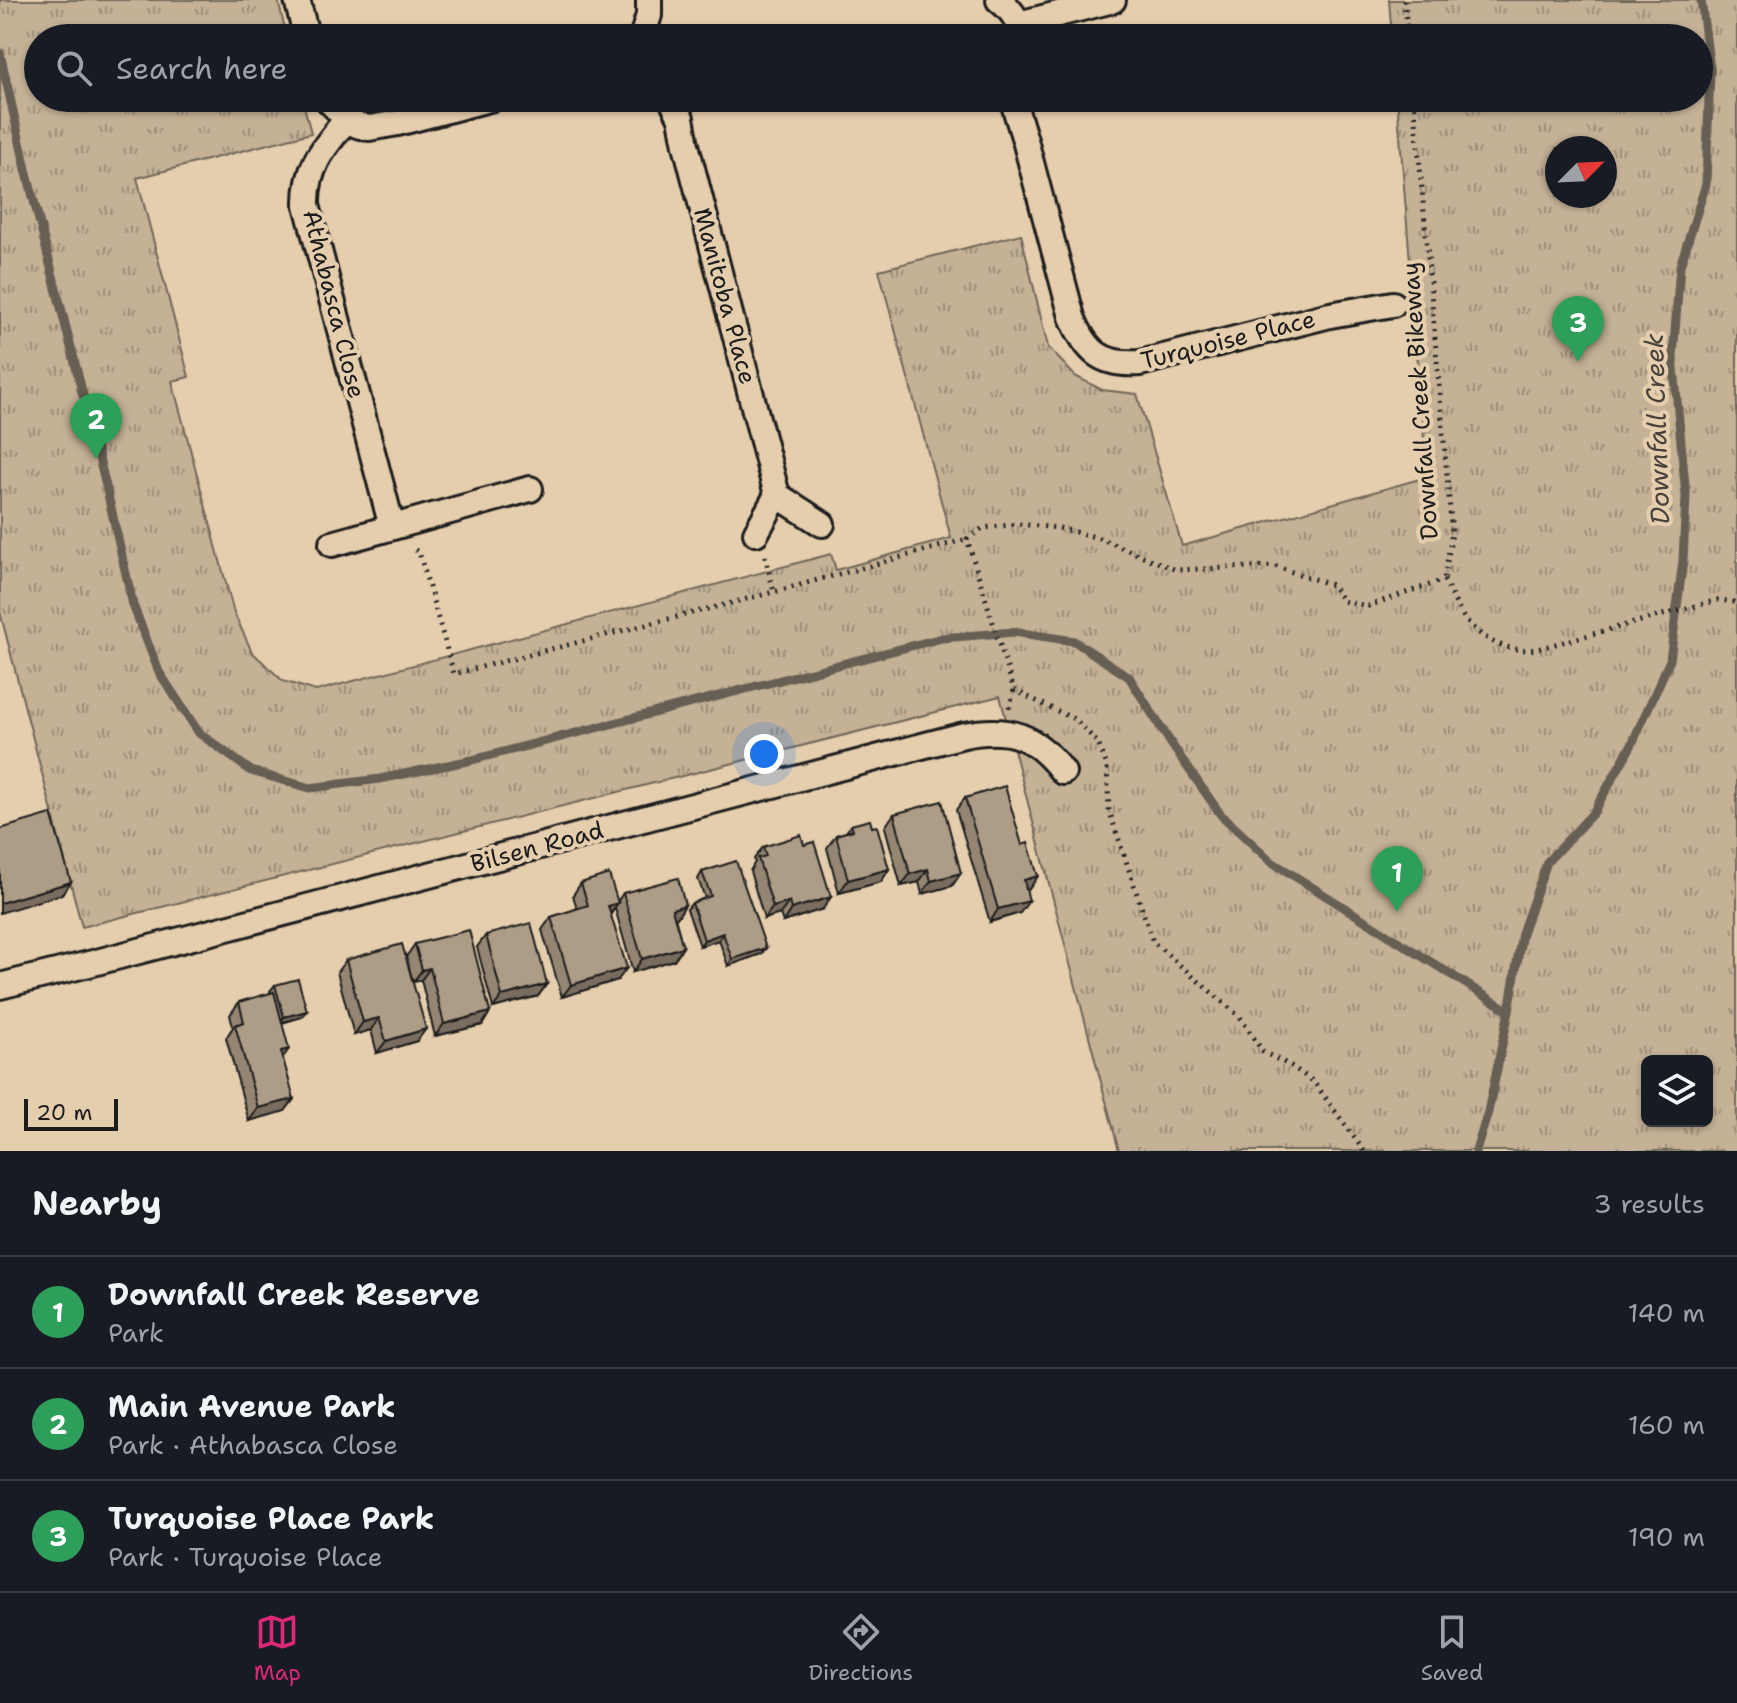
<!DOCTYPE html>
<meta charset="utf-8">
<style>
body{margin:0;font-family:"Shantell Sans",sans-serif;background:#20242c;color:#f1f3f6}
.controls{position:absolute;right:24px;bottom:24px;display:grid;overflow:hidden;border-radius:12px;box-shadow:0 2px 6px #0004}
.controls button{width:72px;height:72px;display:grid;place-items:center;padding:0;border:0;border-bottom:2px solid #363941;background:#171b24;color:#f1f3f6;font:40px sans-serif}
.compass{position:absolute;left:1545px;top:136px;width:72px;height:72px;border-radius:50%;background:#171b24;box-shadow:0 2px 6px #0004;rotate:66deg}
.scale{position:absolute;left:24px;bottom:20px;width:94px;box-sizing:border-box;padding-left:8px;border:4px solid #1c1c1c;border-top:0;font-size:22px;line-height:28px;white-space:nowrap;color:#1c1c1c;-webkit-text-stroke:6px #e5ceae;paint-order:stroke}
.you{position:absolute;left:764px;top:754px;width:28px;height:28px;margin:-20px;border:6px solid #fff;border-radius:50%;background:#1a73e8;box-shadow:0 0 0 12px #1a73e833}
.badge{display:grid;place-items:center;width:52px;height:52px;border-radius:50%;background:#db2777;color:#fff;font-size:26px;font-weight:700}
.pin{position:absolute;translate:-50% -66px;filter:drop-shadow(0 2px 4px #0008)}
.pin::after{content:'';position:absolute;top:42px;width:28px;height:24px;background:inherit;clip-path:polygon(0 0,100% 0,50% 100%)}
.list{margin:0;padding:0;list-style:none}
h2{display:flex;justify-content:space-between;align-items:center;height:104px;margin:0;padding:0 32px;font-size:34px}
h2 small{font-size:26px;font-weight:400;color:#9ea1a6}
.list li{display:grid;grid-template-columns:52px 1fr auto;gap:24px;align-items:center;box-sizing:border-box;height:112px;padding:0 32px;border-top:2px solid #363941}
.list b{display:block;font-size:30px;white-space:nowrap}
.list p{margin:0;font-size:26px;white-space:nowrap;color:#9ea1a6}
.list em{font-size:26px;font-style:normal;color:#9ea1a6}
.icon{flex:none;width:44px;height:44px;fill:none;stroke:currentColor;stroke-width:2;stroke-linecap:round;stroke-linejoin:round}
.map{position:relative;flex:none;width:1737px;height:1151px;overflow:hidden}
.search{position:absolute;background:#171b24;box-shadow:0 2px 6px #0004;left:24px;right:24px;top:24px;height:88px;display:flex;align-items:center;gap:20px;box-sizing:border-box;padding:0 28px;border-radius:44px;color:#9ea1a6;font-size:30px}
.sheet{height:440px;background:#171b24}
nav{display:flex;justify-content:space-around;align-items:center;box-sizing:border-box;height:112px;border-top:2px solid #363941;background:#171b24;font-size:22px;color:#9ea1a6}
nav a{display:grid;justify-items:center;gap:4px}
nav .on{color:#db2777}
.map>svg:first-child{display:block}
</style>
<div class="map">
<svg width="1737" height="1151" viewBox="0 0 1737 1151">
<defs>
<pattern id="park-tufts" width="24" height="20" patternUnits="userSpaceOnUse" patternTransform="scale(2)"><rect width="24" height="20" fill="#c4b196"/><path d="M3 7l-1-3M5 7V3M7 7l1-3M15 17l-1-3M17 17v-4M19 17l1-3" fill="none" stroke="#9e8f7a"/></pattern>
</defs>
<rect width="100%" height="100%" fill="#e5ceae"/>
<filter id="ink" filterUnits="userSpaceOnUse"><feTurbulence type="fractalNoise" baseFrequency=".0125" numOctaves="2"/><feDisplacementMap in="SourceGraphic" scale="16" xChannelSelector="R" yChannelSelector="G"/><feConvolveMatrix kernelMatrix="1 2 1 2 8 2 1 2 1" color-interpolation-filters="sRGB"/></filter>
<g filter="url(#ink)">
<path fill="url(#park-tufts)" stroke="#706659" stroke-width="2" fill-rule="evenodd" d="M0 0H278L287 38H38V98H302L311 133 137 178 189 377 172 381 234 613 252 652 283 681 316 691 831 554 836 570 951 538 879 270 1021 234 1048 347 1075 376 1102 390 1137 394 1182 546 1427 477 1397 98H1699V38H1392L1389 0H1737V1151H1119L1000 696 82 927 0 612ZM1557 148H1605V196H1557ZM1647 1061H1707V1121H1647Z"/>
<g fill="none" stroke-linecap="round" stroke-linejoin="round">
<path stroke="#665e52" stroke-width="9" d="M0 53 26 169 106 486 133 605 159 672 199 733 251 771 310 788 380 779 472 760 942 638 1014 632 1074 641 1129 677 1172 745 1221 815 1272 862 1509 1011
M1476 1151 1488 1112 1509 1011 1522 933 1547 862 1593 813 1631 746 1670 660 1683 561 1686 496 1673 357 1680 266 1706 184 1710 70 1701 0"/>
<g stroke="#1c1c1c" stroke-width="30">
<path id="minor" d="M297 0 307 38
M999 0C1012 10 1020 21 1020 38
M1019 24 1113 0
M642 38 649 15V0
M326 98 347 119 357 125 369 128 398 123 493 98
M671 98 681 118 686 145 777 495
M1012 98 1025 140 1072 317C1086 351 1101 366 1140 363L1330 315 1393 304
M347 119C324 147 306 167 307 205L392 527
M756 533 777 495 822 524
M332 544 530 489
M0 986 93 963 964 735C1009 726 1035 735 1063 772"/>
</g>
<path stroke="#1c1c1c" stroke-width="5" stroke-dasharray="2 6" stroke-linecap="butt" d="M1404 0 1408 38
M1414 98 1452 533 1444 580
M415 550 419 552 454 674 774 592 967 539
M765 556 774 592
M1444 580C1451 593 1457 608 1465 619 1483 641 1510 653 1537 649L1718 600 1735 602 1737 604
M1009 708 1014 690
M1364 1151 1314 1082 1291 1066 1263 1052 1240 1017 1153 942 1109 810 1107 766 1098 743 1076 720 1014 690 967 539 983 528 1018 524 1059 528 1099 538 1176 570 1274 566 1332 585 1343 601 1368 606 1444 580"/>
<use href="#minor" stroke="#e5ceae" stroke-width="24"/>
</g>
<path fill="#958673" stroke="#1c1c1c" stroke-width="2" d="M965 798 1022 845 1038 876 1029 889H1026L1020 913 990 922 956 810Z
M894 814 961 873 952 886 922 894 919 882 901 886 885 827Z
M851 825 889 869 881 882 839 893 827 848 836 835 846 832Z
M763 847 823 909 783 922 780 914 764 919 750 871 755 862 754 859Z
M702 872 766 948 761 954 728 966 719 940 700 946 687 909 692 903 705 898 698 879Z
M581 883 617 902 623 893 685 905 677 918H675L683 947 674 960 633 972 615 908 611 914 618 980 562 997 542 930 551 917 577 909 573 895Z
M486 935 547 984 538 996 493 1008 477 947Z
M415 944 490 1012 482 1025 435 1036 421 980 413 982 406 957Z
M346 960 417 1041 377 1053 371 1030 354 1035 337 972Z
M275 985 307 1011 302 1017 282 1023V1058L294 1099 285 1111 249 1121 226 1038 233 1027 230 1015 239 1002 271 993 270 991Z"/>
<path fill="#796d5e" stroke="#1c1c1c" stroke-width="2" d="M889 869 881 882 839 893 848 880Z
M928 869 919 882 901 886 910 874Z
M961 873 952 886 922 894 931 881Z
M1038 876 1029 889 1015 893 1024 880Z
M71 882 62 894 0 913V903Z
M831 897 823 909 783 922 791 909Z
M1029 901 1020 913 990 922 998 909Z
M789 902 780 914 764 919 773 907Z
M618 903 609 916 608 906Z
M685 905 677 918 663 922 672 909Z
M723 933 719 940 700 946 704 940Z
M683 947 674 960 633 972 642 959Z
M766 948 761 954 728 966 732 959Z
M430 968 421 980 413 982 422 970Z
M627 968 618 980 562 997 571 985Z
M547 984 538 996 493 1008 502 996Z
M307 1011 302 1017 279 1023 284 1017Z
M490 1012 482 1025 435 1036 444 1024Z
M379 1018 371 1030 354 1035 363 1022Z
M426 1029 417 1041 377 1053 386 1041Z
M289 1049 280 1062 281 1051Z
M294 1099 285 1111 249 1121 258 1108Z"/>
<path fill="#ad9c86" stroke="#1c1c1c" stroke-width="2" d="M1005 786 1022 845 1028 843 1038 876 1024 880 1029 901 998 909 965 798Z
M942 801 961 873 931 881 928 869 910 874 894 814Z
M51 814 71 882 0 903V829Z
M870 820 872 827 877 826 889 869 848 880 836 835 853 830 851 825Z
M801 835 804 845 814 842 831 897 791 909 789 902 773 907 758 858 766 856 763 847Z
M736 861 766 948 732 959 723 933 704 940 692 903 711 896 702 872Z
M609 874 618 903 608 906 627 968 571 985 551 917 588 905 581 883Z
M678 878 685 905 672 909 683 947 642 959 623 893Z
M531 923 547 984 502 996 486 935Z
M469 930 490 1012 444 1024 430 968 422 970 415 944Z
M402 944 426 1029 386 1041 379 1018 363 1022 346 960Z
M298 979 307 1011 284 1017 275 985Z
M274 992 289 1049 281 1051 294 1099 258 1108 235 1025 244 1022 239 1002Z"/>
</g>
<g text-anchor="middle" stroke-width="8" stroke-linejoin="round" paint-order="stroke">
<g font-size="24" fill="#1c1c1c" stroke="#e5ceae">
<text transform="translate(725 296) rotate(75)" y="8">Manitoba Place</text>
<text transform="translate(334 304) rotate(76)" y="8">Athabasca Close</text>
<text transform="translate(1228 340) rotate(-14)" y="8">Turquoise Place</text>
<text transform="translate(1420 401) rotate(-94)" y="8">Downfall Creek Bikeway</text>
<text transform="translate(537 847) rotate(-15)" y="8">Bilsen Road</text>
</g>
<g font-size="26" font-style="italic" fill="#47423c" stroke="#e5ceae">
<text transform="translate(1657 429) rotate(-92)" y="9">Downfall Creek</text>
</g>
</g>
</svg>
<div class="controls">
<button><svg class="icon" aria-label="layers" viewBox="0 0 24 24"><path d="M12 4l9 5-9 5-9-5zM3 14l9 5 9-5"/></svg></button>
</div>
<svg class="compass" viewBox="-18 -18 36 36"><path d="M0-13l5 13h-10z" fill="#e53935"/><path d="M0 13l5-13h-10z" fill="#9ea1a6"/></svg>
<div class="scale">20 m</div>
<div class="you"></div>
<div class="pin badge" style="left:1397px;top:912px;background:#2e9e5b">1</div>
<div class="pin badge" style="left:96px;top:459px;background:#2e9e5b">2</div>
<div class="pin badge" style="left:1578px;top:362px;background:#2e9e5b">3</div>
<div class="search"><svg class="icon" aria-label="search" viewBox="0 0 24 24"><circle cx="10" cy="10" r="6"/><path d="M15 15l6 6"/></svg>Search here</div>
</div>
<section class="sheet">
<h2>Nearby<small>3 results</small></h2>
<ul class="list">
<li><span class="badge" style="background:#2e9e5b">1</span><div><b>Downfall Creek Reserve</b><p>Park</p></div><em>140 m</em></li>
<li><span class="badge" style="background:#2e9e5b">2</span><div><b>Main Avenue Park</b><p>Park · Athabasca Close</p></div><em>160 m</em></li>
<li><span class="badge" style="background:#2e9e5b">3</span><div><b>Turquoise Place Park</b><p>Park · Turquoise Place</p></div><em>190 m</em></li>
</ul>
</section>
<nav>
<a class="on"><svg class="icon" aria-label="map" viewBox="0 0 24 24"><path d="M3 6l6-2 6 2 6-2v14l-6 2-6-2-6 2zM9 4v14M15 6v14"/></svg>Map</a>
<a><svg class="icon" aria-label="directions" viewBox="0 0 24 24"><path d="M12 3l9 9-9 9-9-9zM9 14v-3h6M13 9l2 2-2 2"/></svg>Directions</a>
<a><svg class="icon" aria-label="saved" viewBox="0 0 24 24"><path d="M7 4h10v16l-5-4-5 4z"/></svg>Saved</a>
</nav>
